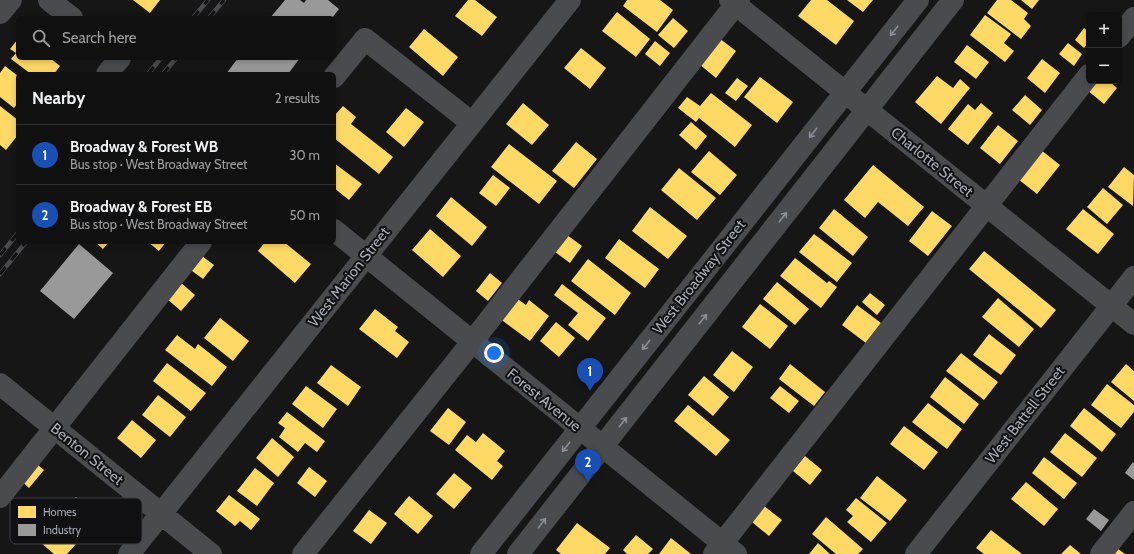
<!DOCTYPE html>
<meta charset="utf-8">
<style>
body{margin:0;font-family:Cabin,sans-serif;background:#191919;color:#f1f3f6}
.controls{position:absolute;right:12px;top:12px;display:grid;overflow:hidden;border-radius:6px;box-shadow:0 2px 6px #0003}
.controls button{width:36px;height:36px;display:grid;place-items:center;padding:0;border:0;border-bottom:1px solid #303030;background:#101010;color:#f1f3f6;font:20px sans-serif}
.you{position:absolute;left:494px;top:353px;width:14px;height:14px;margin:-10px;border:3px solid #fff;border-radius:50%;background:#1a73e8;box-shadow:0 0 0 6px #1a73e833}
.badge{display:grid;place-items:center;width:26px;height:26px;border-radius:50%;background:#2563eb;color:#fff;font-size:13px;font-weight:700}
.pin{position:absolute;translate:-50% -33px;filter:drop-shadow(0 1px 2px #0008)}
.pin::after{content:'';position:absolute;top:21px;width:14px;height:12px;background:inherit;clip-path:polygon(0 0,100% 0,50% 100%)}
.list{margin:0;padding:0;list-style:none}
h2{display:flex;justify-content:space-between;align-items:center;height:52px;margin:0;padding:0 16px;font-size:17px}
h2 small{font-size:13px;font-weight:400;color:#9c9d9f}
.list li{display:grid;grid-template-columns:26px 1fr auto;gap:12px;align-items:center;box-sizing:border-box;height:60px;padding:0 16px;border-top:1px solid #303030}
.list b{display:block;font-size:15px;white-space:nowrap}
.list p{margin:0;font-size:13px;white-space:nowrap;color:#9c9d9f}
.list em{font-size:13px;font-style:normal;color:#9c9d9f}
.icon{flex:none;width:22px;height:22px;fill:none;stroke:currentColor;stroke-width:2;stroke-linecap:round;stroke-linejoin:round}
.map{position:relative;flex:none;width:1134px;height:554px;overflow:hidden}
.search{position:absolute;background:#101010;box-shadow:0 2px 6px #0003;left:16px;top:16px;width:320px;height:44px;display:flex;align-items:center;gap:10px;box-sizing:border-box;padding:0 14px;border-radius:6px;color:#9c9d9f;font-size:15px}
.panel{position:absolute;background:#101010;box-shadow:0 2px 6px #0003;left:16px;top:72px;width:320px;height:172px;border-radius:6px}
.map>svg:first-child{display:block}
</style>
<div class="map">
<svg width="1134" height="554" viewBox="0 0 1134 554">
<rect width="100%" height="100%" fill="#161616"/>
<path fill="#ffd966" d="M133 0H160L150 13Z
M468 0H475L497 17 482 36 455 16Z
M627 0H660L673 10 657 32 623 6Z
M811 0H827L854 21 836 45 798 16Z
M847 0H873L863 12Z
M997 0H1011L1028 13 1024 19 1031 26 1021 39 987 13Z
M1021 0H1039L1032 9Z
M617 12 650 39 636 57 602 31Z
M985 15 1011 34 1004 43 1014 51 1005 62 970 35Z
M673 18 688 31 674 48 658 35Z
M1084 28 1089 32V42L1084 48 1075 40Z
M424 29 458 57 443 76 409 47Z
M719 38 736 51 716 78 699 64Z
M18 39V58H50L60 66 54 74H31L11 59 16 53 10 49Z
M655 41 670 53 660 66 645 54Z
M1068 43 1082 54 1074 66 1059 54Z
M967 45 989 62 976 79 954 62Z
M581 48 606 68 590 89 564 68Z
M1042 59 1060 73 1045 93 1027 78Z
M5 66 18 76V103L14 108 0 97V73Z
M937 76 953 88 960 79 970 88 941 124 915 102Z
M760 77 793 102 777 123 744 97Z
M737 78 748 86 736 101 725 93Z
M1094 81H1109L1117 88 1104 104 1087 90Z
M711 93 752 125 735 147 699 118 696 122 678 108 687 97 700 106Z
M1025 95 1042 110 1030 125 1012 110Z
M523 103 549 125 532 145 506 124Z
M981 103 993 113 968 145 948 129 968 104 975 110Z
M0 106 18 120V135L6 150 0 145Z
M343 106 356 117 351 124 393 157 379 174 334 138V116Z
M406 108 424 122 404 147 386 132Z
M691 122 707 136 696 150 679 135Z
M998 125 1018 141 1000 164 980 148Z
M576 142 597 159 574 188 552 171Z
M509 144 557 181 539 204 491 167Z
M1041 150 1060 165 1037 194 1018 179Z
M709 151 737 175 720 195 691 172Z
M334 163 362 184 349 200 334 188Z
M873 165 924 207 908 226 878 202 865 218 844 200Z
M1124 167 1134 175 1133 206 1108 187Z
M679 168 716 198 697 220 661 190Z
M493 175 510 188 496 206 479 193Z
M1103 188 1123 205 1107 224 1087 207Z
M451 197 487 227 472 246 436 216Z
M650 207 687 236 668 259 632 231Z
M834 209 868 237 853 256 819 228Z
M1083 209 1114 234 1098 254 1066 229Z
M932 211 952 226 928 256 909 241Z
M430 229 461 256 443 277 412 250Z
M563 232 582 246 570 263 551 249Z
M814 234 852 263 837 282 799 252Z
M619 239 659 269 645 288 605 258Z
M95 242H109L103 249Z
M148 242H166L159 251Z
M265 242H269L272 244 274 242H284L311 264 295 283 258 251Z
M984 251 1056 310 1041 328 969 269Z
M198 253 214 265 203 279 188 268Z
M795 258 827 283 829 281 837 287 821 308 780 276Z
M588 259 631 293 615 315 571 281Z
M490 273 502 283 488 301 476 291Z
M180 282 195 295 181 311 166 298Z
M777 282 809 309 795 325 763 299Z
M562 284 606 318 588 341 568 325 578 313 554 295Z
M870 293 885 305 877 315 862 302Z
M515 297 526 305 529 300 549 316 530 341 499 318Z
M998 298 1034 329 1019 347 982 317Z
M760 304 788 326 770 349 742 327Z
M857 305 881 323 866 343 842 325Z
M375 309 398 327 395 331 409 342 397 358 359 329Z
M220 318 249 341 233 361 204 338Z
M556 322 575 338 559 357 540 341Z
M989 334 1016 355 1001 375 973 355Z
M177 335 195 349 198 344 227 367 212 386 165 350Z
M732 351 753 367 734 392 713 375Z
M961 353 998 382 984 400 946 371Z
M167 363 206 393 191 411 153 381Z
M790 364 825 392 814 406 779 379Z
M1126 364 1134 371V401L1111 382Z
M331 365 361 387 348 406 317 383Z
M704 376 729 397 713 416 688 395Z
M945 377 979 404 964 424 930 397Z
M1107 384 1134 405V412L1121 428 1091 405Z
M306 386 337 409 323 428 292 404Z
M780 386 799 401 789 413 770 398Z
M158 395 186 417 170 437 142 415Z
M928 403 962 429 947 449 912 422Z
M688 405 730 440 716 456 674 421Z
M448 408 466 422 449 445 430 431Z
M1084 408 1116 434 1102 452 1070 426Z
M287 412 325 441 317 452 305 443 298 452 279 437 285 428 278 423Z
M132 420 156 440 141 458 117 438Z
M904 426 938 452 924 470 890 444Z
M483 433 505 451 497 461 503 466 492 480 455 450 467 435 476 442Z
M1065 433 1097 458 1082 477 1050 452Z
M272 438 294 457 278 477 256 458Z
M805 456 822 470 810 485 793 471Z
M1044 457 1077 483 1064 499 1032 473Z
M33 461 44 470 29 488 18 478Z
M309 467 327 481 315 497 297 483Z
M255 468 274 483 257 506 237 491Z
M454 473 472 488 454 509 436 494Z
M877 476 907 500 890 521 860 498Z
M1026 482 1058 509 1044 526 1011 499Z
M229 495 260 519 251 530 240 521 235 526 216 511Z
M409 496 433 516 418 534 394 514Z
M76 497 101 517 88 534 63 514Z
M856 498 887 523 871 542 847 522 853 516 846 510Z
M764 506 782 520 769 536 752 522Z
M369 510 387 523 371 544 353 531Z
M826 517 863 549 858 554H836L812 534Z
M577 523 610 548 605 554H561L556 550Z
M55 524 77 543 67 554H54L40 542Z
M991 530 1022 554H984L976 548Z
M636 535 653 549 648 554H627L623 550Z
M671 538 691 554H659Z
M818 543 830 554H809Z
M1070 545 1081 554H1061Z
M1114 546 1125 554H1108Z"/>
<path fill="#999" d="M285 0H300L304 3 306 0H328L339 9 332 18H270Z
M238 58H300L288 74H226Z
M79 244 113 273 74 319 40 291Z
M1133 462 1134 463V480L1125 473Z
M1094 509 1109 520 1101 531 1086 519Z"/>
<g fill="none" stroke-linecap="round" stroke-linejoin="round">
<path stroke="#4a4b4f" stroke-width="22" d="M49 0 72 18
M730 0 1134 324
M0 13 11 0
M1119 37 1134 18
M107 74 120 58
M334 77 365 39 472 123
M334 230 736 554
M0 384 211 554
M0 497 201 242
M129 554 570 0
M303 554 472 342 739 0
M481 554 918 0
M518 554 953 0
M714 554 1089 75
M916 554 1134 277
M1101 554 1134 512"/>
<g stroke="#4a4b4e" stroke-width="4.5">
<path id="rail" d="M193 18 208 0
M209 18 224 0
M148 74 161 58
M163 74 176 58
M0 255 18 233
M0 274 26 242"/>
</g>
<use href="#rail" stroke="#101012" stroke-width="3" stroke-dasharray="9" stroke-linecap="butt"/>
</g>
<defs><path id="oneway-shaft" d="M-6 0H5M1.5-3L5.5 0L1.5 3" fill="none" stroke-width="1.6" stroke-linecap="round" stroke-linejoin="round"/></defs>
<g stroke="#8a8e98">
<use href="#oneway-shaft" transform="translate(894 31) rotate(128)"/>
<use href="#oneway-shaft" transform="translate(813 133) rotate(128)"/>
<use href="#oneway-shaft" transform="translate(783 217) rotate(-52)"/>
<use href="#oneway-shaft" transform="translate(703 319) rotate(-52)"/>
<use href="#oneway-shaft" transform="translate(646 345) rotate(128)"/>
<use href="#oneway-shaft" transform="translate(623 422) rotate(-52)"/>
<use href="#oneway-shaft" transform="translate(566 447) rotate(128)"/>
<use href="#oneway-shaft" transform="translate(542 523) rotate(-52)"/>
</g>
<g text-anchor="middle" stroke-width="4" stroke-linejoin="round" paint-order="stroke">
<g font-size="15" fill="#a6abb7" stroke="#101012">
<text transform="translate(932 162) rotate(39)" y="5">Charlotte Street</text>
<text transform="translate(349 277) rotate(-52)" y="5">West Marion Street</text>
<text transform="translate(699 277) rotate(-52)" y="5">West Broadway Street</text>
<text transform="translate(544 400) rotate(39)" y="5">Forest Avenue</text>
<text transform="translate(1025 415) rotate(-52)" y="5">West Battell Street</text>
<text transform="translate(87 454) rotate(39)" y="5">Benton Street</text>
</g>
</g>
<rect x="10" y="498" width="132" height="46" rx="6" fill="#101012" stroke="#3d3e44" stroke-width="1"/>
<rect x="18" y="506" width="18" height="12" fill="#ffd966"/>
<rect x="18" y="524" width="18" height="12" fill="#999"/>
<g font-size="11" fill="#a6abb7">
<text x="43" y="516">Homes</text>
<text x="43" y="534">Industry</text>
</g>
</svg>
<div class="controls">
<button>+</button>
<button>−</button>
</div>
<div class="you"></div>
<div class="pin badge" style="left:590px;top:391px;background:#1a4fb4">1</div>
<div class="pin badge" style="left:588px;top:482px;background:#1a4fb4">2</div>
<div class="search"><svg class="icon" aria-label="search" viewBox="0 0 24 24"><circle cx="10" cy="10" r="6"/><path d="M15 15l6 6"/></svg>Search here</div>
<section class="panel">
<h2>Nearby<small>2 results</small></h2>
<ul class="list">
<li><span class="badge" style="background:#1a4fb4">1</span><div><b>Broadway &amp; Forest WB</b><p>Bus stop · West Broadway Street</p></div><em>30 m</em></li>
<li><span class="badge" style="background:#1a4fb4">2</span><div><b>Broadway &amp; Forest EB</b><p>Bus stop · West Broadway Street</p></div><em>50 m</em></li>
</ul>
</section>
</div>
